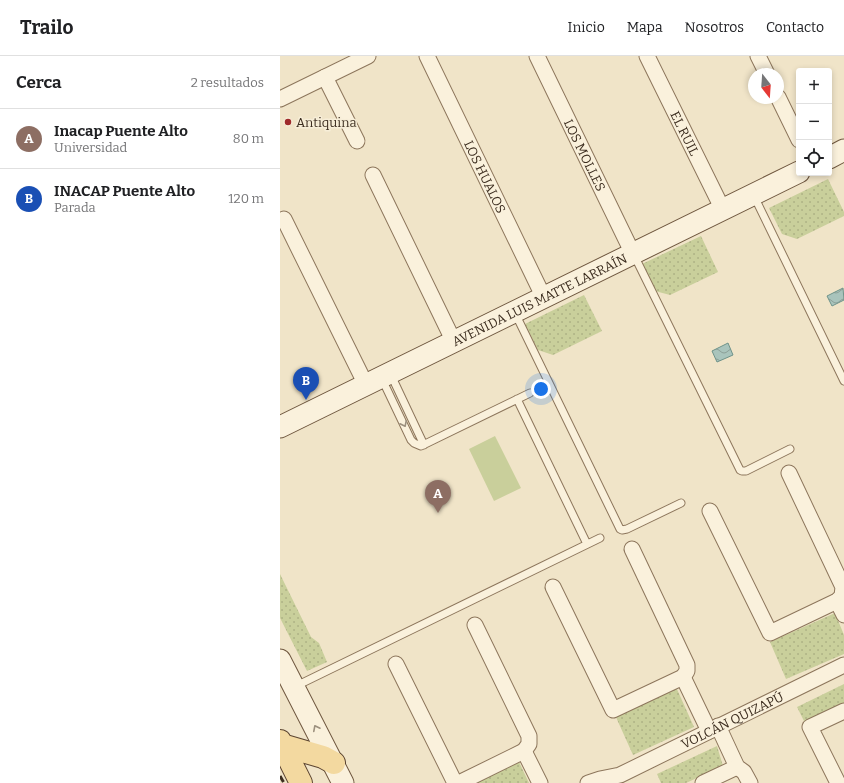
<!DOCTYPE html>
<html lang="es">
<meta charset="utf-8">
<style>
body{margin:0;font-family:Bitter,serif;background:#f6f6f6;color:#202124}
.controls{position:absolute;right:12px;top:12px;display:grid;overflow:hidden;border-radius:4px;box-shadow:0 2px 6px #0003}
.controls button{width:36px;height:36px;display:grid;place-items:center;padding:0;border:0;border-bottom:1px solid #e0e0e0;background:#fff;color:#202124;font:20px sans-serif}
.compass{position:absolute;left:468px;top:12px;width:36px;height:36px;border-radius:50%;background:#fff;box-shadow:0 2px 6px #0003;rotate:163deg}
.you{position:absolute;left:261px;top:333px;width:14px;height:14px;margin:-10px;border:3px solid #fff;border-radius:50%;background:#1a73e8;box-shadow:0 0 0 6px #1a73e833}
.badge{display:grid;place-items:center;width:26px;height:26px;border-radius:50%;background:#111827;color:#fff;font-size:13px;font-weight:700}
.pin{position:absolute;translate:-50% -33px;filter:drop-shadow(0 1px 2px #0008)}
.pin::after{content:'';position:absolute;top:21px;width:14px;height:12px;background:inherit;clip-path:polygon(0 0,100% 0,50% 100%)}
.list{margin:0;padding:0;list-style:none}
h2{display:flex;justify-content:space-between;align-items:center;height:52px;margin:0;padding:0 16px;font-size:17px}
h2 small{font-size:13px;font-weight:400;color:#757577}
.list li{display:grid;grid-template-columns:26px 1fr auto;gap:12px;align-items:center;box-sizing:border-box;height:60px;padding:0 16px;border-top:1px solid #e0e0e0}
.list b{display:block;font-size:15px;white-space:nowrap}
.list p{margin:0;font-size:13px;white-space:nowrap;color:#757577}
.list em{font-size:13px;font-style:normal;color:#757577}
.icon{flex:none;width:22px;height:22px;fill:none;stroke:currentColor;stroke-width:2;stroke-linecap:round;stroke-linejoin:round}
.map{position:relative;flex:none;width:564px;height:727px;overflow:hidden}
header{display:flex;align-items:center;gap:24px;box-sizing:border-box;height:56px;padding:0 20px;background:#fff;border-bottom:1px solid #e0e0e0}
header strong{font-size:19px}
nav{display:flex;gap:22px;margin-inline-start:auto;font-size:14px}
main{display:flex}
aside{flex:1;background:#fff}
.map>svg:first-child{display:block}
</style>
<header>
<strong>Trailo</strong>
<nav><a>Inicio</a><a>Mapa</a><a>Nosotros</a><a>Contacto</a></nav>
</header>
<main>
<aside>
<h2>Cerca<small>2 resultados</small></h2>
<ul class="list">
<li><span class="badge" style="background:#8d6e63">A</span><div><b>Inacap Puente Alto</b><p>Universidad</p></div><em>80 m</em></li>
<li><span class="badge" style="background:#1a4fb4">B</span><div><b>INACAP Puente Alto</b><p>Parada</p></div><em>120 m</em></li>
</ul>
</aside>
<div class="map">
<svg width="564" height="727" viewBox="0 0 564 727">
<defs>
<pattern id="grass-dots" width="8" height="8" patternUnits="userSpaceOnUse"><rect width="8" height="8" fill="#c9cf9b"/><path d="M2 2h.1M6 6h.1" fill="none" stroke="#aeb285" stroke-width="1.8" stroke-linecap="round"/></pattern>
<pattern id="water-waves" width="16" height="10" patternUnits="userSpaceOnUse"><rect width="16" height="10" fill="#a9c4bc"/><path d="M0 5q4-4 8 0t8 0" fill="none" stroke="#8ba098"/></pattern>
</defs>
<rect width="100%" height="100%" fill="#f0e4c8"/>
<path fill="url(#grass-dots)" d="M548 123 564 156V160L517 183 502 178 489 152Z
M421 180 438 216 390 239 375 235 362 208Z
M304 239 322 275 273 299 258 294 245 268Z
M0 518 31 581 39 587 47 606 27 615 0 562Z
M555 557 564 579V598L506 623 490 586Z
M564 628V648L525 667 517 651Z
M396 631 414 671 353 699 335 659Z
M437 690 443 710 406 727H381L377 718Z
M239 706 249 727H195Z"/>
<path fill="#c9cf9b" d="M215 380 241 432 214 445 189 393Z"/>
<path fill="url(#water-waves)" stroke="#6f938a" d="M563 232 564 244 552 250 547 240Z
M448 287 453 299 437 306 432 295Z"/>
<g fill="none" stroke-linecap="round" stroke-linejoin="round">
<g stroke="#8d765c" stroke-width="9">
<path id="lane" d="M474 140 564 325
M354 199 460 414 462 415H466L510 393
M235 257 340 473 342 474 347 473 401 447
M111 319 144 389
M102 323 131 384 134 387 141 390 250 337
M237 343 307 488
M14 631 320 482"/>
</g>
<g stroke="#8d765c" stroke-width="17">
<g id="street">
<path id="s1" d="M147 0 264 242"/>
<path id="s2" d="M257 0 353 198"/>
<path id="s3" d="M367 0 443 154"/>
<path d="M478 0 487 18"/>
<path d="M45 21 77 85"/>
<path d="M498 41 519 84"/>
<path d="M0 43 88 0"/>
<path d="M93 119 174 286"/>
<path d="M4 163 86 329"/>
<path d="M430 455 490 577 557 545 562 540 563 531 509 417"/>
<path d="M273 531 333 654 403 621 407 615V609L352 493"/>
<path d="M557 545 564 559"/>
<path d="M116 608 175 727"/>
<path d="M403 621 429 675"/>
<path d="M438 670 457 711 464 716 470 727"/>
<path d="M244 695 260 727"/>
<path d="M179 727 244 695 249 688V680L195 569"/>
<path id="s4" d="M308 727 320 723 340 719 564 609"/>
<path d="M423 727 457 711"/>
<path d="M558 727 530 671 564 655"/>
</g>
</g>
<g stroke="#6f573f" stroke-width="23">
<g id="secondary">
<path d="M549 102 564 94"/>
<path id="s5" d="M0 371 519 116"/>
<path d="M0 604 63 727"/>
</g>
</g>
<g stroke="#5b4430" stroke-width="24">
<path id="primary" d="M0 685 21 727
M2 689 43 701 54 707"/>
</g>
<use href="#lane" stroke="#faf1dc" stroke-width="7"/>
<use href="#street" stroke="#faf1dc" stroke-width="15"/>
<use href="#secondary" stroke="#faf1dc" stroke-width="21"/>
<use href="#primary" stroke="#f3d9a0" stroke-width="22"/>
<path stroke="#3d2e20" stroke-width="3" stroke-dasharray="7 7" stroke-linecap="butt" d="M0 720 4 727"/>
</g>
<defs><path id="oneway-chevron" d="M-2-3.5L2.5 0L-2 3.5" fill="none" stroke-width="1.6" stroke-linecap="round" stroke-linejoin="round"/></defs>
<g stroke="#9c907e">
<use href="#oneway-chevron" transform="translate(124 368) rotate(64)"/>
<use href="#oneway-chevron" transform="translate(36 672) rotate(-117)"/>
</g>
<circle fill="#9e2a2b" stroke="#f7eed8" stroke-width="1.5" cx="8" cy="66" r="4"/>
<g text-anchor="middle" stroke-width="3" stroke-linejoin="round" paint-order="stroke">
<g font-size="13" fill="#3d2e20" stroke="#f7eed8" text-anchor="start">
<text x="16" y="71">Antiquina</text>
</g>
<g font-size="13" fill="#3d2e20" stroke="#f7eed8">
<text dy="5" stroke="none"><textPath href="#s3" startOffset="86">EL RUIL</textPath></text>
<text dy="5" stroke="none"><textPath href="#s2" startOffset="110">LOS MOLLES</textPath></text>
<text dy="5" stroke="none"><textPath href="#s1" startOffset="134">LOS HUALOS</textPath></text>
<text dy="5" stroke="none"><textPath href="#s5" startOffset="289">AVENIDA LUIS MATTE LARRAÍN</textPath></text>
<text dy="5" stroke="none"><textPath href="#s4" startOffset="158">VOLCÁN QUIZAPÚ</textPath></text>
</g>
</g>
</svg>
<div class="controls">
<button>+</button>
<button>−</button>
<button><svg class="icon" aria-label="locate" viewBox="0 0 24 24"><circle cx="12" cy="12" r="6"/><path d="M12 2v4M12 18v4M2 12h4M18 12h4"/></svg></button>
</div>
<svg class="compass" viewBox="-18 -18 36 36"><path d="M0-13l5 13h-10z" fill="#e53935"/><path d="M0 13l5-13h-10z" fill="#757577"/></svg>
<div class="you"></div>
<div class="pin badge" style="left:158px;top:457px;background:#8d6e63">A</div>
<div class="pin badge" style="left:26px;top:344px;background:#1a4fb4">B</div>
</div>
</main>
